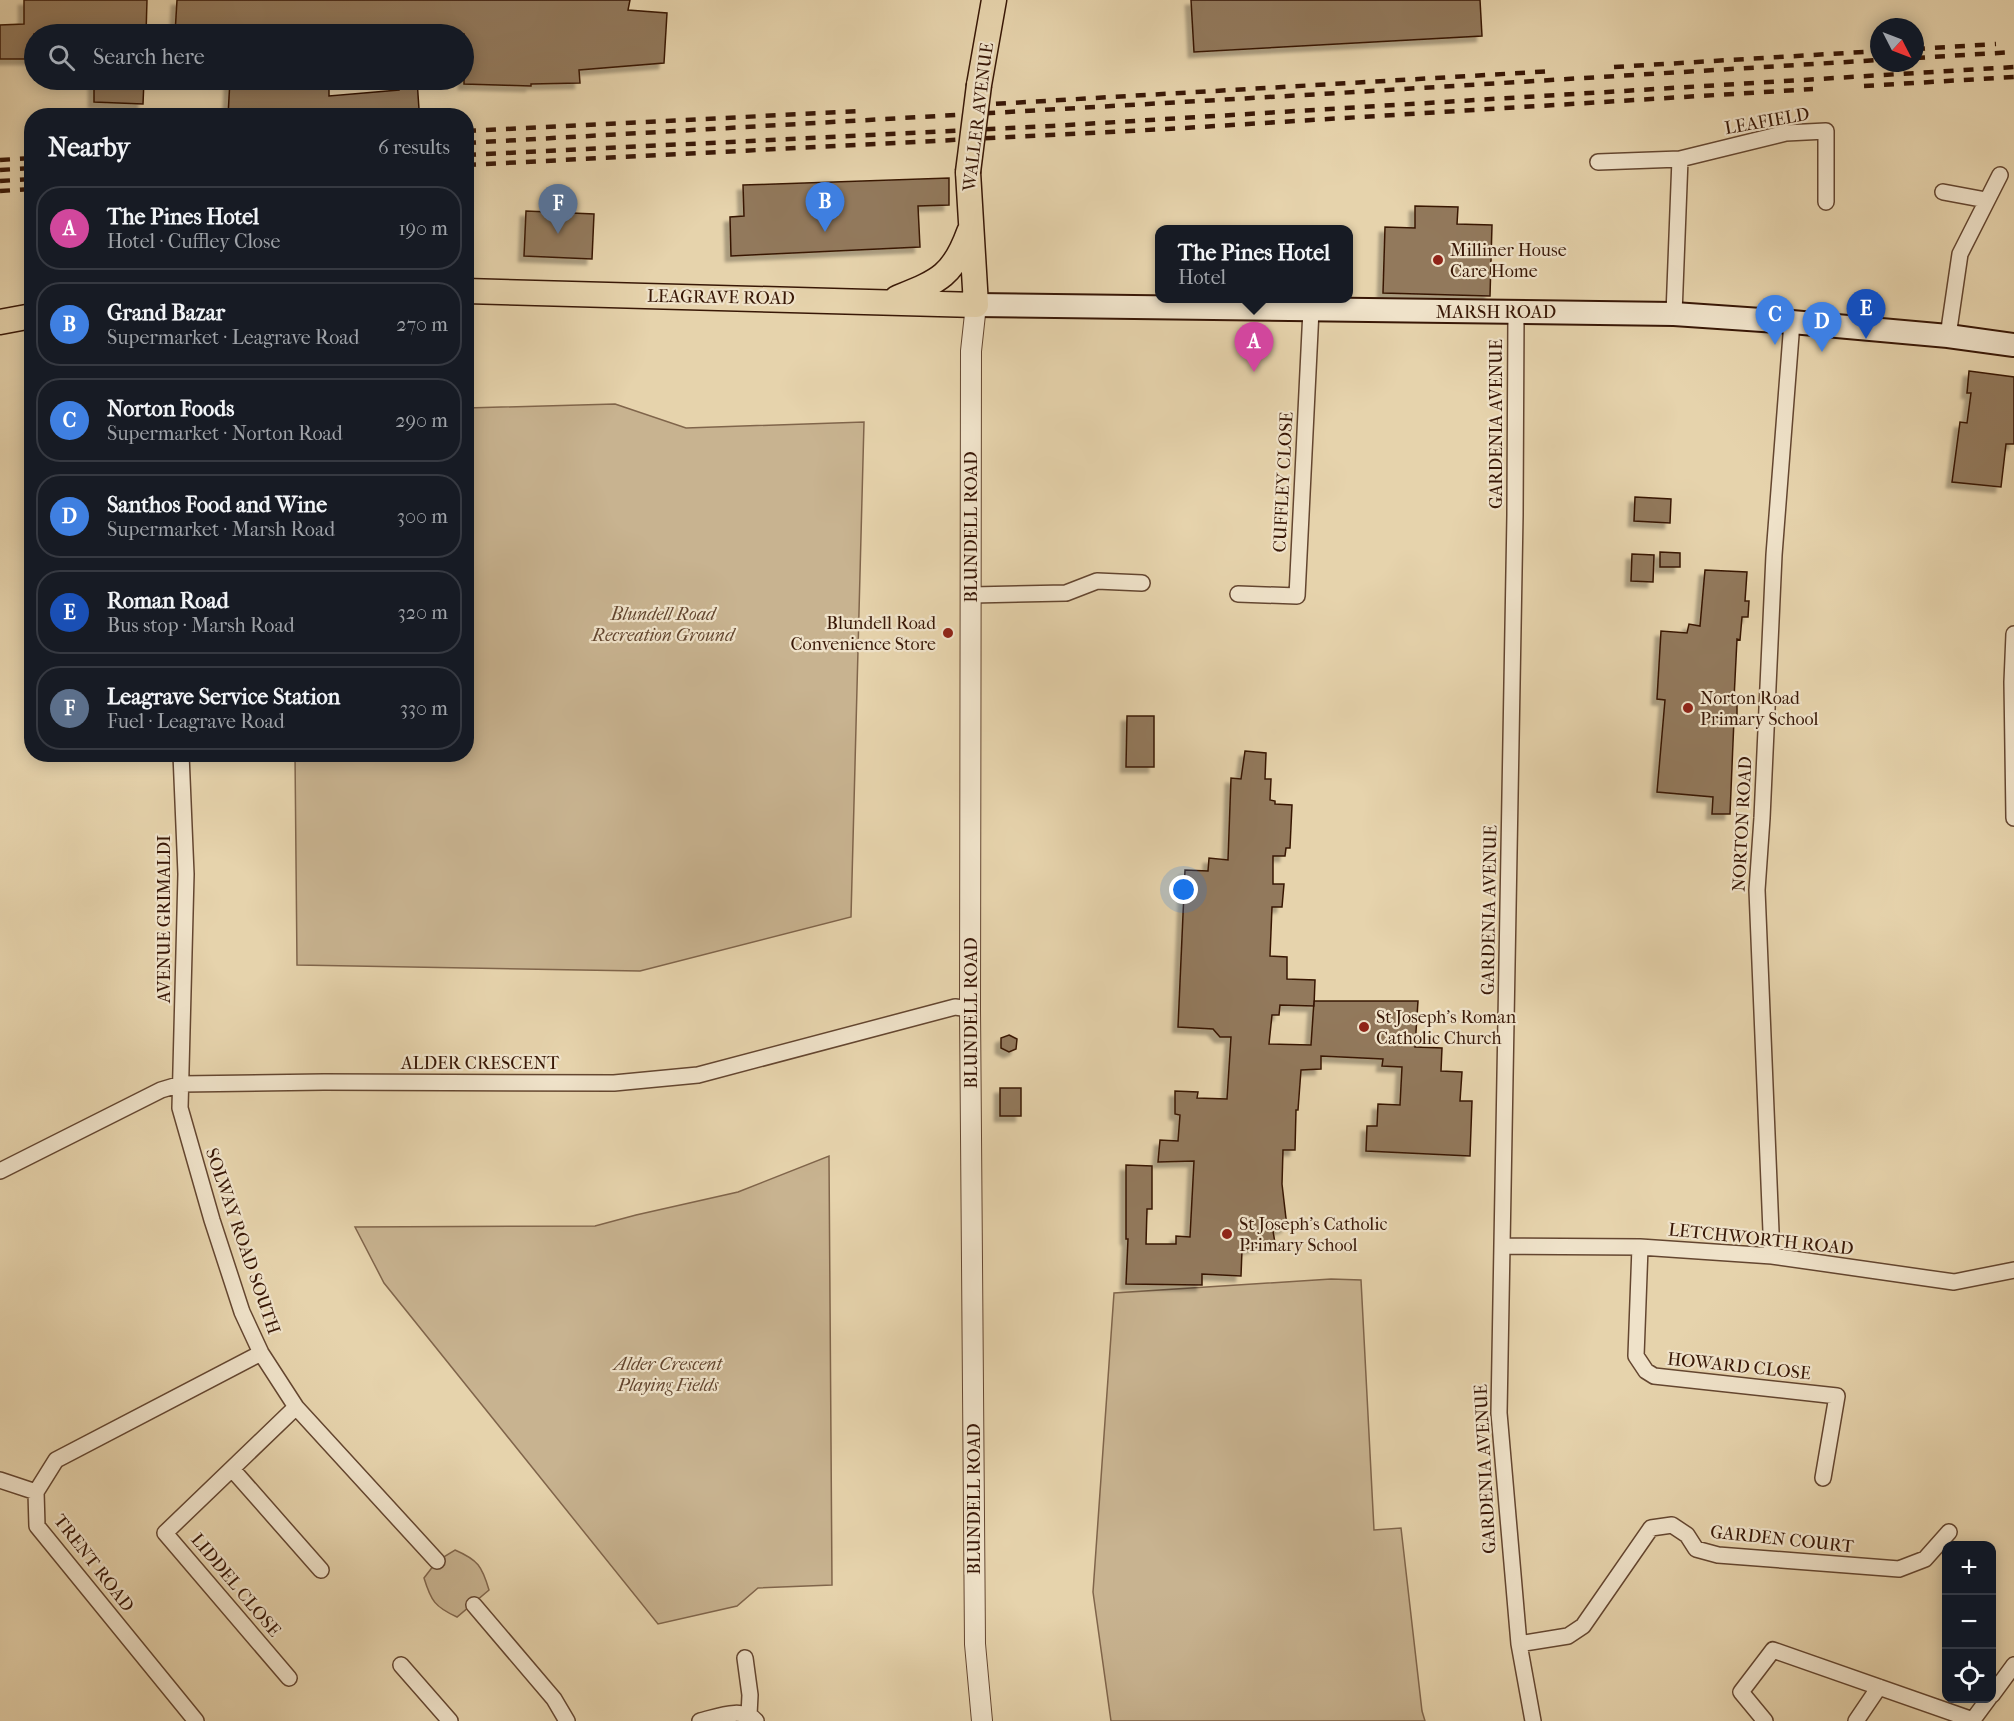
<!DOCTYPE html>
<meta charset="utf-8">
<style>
body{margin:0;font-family:"IM FELL French Canon",serif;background:#242831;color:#f1f3f6}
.controls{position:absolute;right:18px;bottom:18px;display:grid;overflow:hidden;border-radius:12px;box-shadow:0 3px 15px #0003}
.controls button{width:54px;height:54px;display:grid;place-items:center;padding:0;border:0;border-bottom:2px solid #363941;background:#171b24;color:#f1f3f6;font:30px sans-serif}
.compass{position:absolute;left:1870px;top:18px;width:54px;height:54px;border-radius:50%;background:#171b24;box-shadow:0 3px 15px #0003;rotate:132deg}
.you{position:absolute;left:1184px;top:890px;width:21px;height:21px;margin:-15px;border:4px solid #fff;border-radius:50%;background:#1a73e8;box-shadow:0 0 0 9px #1a73e833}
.badge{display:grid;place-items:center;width:39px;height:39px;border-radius:50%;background:#c59692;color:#fff;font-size:20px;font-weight:700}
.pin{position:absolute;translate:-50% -50px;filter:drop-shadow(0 2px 3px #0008)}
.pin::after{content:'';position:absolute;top:32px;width:21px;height:18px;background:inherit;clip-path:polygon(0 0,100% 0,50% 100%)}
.popup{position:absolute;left:1155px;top:225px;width:198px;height:78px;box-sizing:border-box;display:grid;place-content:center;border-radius:12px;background:#171b24;filter:drop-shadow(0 2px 4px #0005);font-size:20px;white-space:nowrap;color:#9ea1a6}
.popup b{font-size:22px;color:#f1f3f6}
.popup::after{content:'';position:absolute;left:50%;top:100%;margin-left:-12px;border:12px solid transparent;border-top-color:#171b24}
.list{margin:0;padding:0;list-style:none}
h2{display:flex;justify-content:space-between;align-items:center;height:78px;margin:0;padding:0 24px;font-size:26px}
h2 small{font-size:20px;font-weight:400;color:#9ea1a6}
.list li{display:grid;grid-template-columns:39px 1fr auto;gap:18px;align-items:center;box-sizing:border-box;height:84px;margin:0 12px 12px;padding:0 12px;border:2px solid #363941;border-radius:24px}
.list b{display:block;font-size:22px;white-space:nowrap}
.list p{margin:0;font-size:20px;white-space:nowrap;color:#9ea1a6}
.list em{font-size:20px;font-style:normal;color:#9ea1a6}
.icon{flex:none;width:33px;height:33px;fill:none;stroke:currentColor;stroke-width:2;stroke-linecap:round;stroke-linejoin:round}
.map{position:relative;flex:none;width:2014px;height:1721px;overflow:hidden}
.search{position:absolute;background:#171b24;box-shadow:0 3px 15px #0003;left:24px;top:24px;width:450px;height:66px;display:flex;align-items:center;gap:15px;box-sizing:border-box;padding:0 21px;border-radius:33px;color:#9ea1a6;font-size:22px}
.panel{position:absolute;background:#171b24;box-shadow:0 3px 15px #0003;left:24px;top:108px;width:450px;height:654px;border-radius:24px}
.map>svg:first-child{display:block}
</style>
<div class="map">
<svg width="2014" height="1721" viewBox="0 0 2014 1721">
<defs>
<filter id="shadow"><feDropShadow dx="-5.5" dy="5.5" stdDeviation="1.5" flood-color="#0004"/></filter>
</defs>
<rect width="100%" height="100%" fill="#e6d3ac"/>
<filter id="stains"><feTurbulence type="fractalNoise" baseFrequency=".00333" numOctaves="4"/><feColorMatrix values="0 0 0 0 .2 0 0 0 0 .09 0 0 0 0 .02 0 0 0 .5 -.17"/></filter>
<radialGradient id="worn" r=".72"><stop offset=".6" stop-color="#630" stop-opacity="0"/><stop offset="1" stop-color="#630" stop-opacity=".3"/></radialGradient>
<path fill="#c8b390" stroke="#80654b" stroke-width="1.5" d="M615 404 686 428 864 422 851 917 640 971 297 965 295 755 466 754 467 408Z
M829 1156 832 1585 758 1588 737 1606 658 1624 384 1283 355 1227 595 1226 636 1215 738 1192Z
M1331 1279 1361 1280 1374 1530 1401 1528 1422 1711 1425 1721H1111L1093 1592 1114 1293Z
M455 1550C478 1560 482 1566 489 1590L457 1617C435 1607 431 1601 424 1578L437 1561Z"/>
<path fill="#92795c" stroke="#381706" stroke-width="1.5" filter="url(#shadow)" d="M24 0H147L146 34H34V59H0V25L24 24Z
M177 0H630L628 10 667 13 664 63 579 70 580 83 531 84V86L464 84V34H175Z
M1191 0H1480L1482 36 1194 52Z
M94 80H144L143 104 94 102Z
M230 80H329V96L399 90 398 80H417L419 109 343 116H228Z
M949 178V205L918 206 920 247 731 256 730 217 744 216 743 185Z
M1415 206 1458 207 1457 224 1492 225 1490 296 1383 293 1385 227 1415 228Z
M526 211 594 214 592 259 524 256Z
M1969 371 2014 377V444H2006L2001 487 1952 482 1960 422 1967 423 1971 393H1967Z
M1635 497 1671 499 1670 523 1634 521Z
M1660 552 1680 553V567H1660Z
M1632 554 1654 555 1653 582 1631 581Z
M1705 570 1747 572 1745 601H1749L1748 617H1742L1740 640 1737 639 1734 699H1737V720L1734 719 1730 814H1712L1713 797 1657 792 1665 700 1657 699 1661 631 1687 633 1689 624 1700 626Z
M1127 716H1154V767H1126Z
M1245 751 1266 753 1265 779H1271L1270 800 1275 801V804L1292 805 1290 848H1286L1285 856H1273V884H1284L1282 907H1272L1270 956 1287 957V979L1315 980 1314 1006 1280 1005 1279 1015H1272L1269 1044 1311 1045 1314 1001H1418L1415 1047 1442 1048 1441 1071 1462 1072 1460 1101H1472L1470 1156 1366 1151 1367 1126H1377L1378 1104 1400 1105 1402 1067 1382 1066 1383 1059 1321 1056V1069L1301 1070 1298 1110H1296L1295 1150H1283L1282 1184 1287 1227 1273 1231 1275 1243 1242 1250 1241 1276 1202 1274V1285L1126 1284 1128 1239H1126V1165L1152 1166V1209H1147L1146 1244H1176V1236L1190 1237 1194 1161 1158 1162 1160 1140 1178 1141 1180 1115 1175 1114V1091L1198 1092 1197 1098 1227 1099 1231 1037H1220L1213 1029 1178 1027 1185 870 1208 871 1209 858 1228 860 1231 778 1241 779Z
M1009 1035 1017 1039 1016 1049 1009 1052 1001 1048V1038Z
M1000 1088H1021V1116H1000Z"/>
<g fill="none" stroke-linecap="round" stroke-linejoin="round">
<g stroke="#644630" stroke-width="18">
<path id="minor" d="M1598 162 1680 159 1786 133 1826 131V202
M1943 192 1986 200
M1516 313 1515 515 1499 1413 1519 1644 1533 1721
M1674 314 1680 159
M1948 336 1960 254 2000 175
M1238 594 1297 596 1311 310
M972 595 1066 593 1097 581 1142 583
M2014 634 2012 682 2014 818
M181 754 186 874 180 1108 212 1220 242 1312 261 1353 296 1407 437 1561
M0 1171 161 1090 181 1084 324 1082 614 1083 698 1075 955 1007 970 1009
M1502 1246 1640 1247 1772 1256 1954 1282 2014 1270
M1640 1247 1636 1356 1646 1371 1654 1376 1837 1396 1823 1478
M1772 1256 1757 890 1762 818 1774 555 1792 322
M232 1469 321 1570
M0 1480 36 1492
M474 1605 554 1699 567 1721
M1519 1644 1568 1636 1583 1626 1651 1528 1672 1525 1687 1535 1696 1549 1718 1555 1899 1569 1925 1559 1949 1532
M745 1658 750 1695 749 1715
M401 1665 450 1721
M289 1678 165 1533 296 1407
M1992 1695 2014 1665
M196 1721 37 1526 36 1492 56 1460 261 1353
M700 1721C717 1717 743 1706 756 1721
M1765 1721 1741 1692 1773 1650 1973 1720
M1856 1721 1879 1687
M1972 1721 1989 1698"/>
</g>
<g stroke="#644630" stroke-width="22">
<path id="tertiary" d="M976 305 971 351 970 1009 975 1644 982 1721"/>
</g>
<g stroke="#381706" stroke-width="26">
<path id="secondary" d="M976 305 1674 314 1792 322 1948 336 2014 345"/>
</g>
<g stroke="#381706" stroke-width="27">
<path id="primary" d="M979 85 994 0
M466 291 976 305 968 172
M897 298C939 281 953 276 969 232
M0 322 32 316"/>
</g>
<use href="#minor" stroke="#efe2c9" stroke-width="15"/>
<use href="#tertiary" stroke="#efe2c9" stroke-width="20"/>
<use href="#secondary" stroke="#efe2c9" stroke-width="22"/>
<use href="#primary" stroke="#e6d3ac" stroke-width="24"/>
<path stroke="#381706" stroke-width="4.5" stroke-dasharray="10 10" stroke-linecap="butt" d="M1915 49 1996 44
M1915 58 2014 52
M1614 67 1879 51
M1864 86 2014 77
M976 105 1554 71
M466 131 862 111
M466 143 1322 94 1879 60
M466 155 1052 126 2014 67
M0 160 32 158
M466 165 1167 129 1813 89
M0 170 32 168
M0 181 32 179
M0 191 32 189"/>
<g stroke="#381706" stroke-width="27" stroke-linecap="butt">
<path id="primary-bridge" d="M968 172 979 85"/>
</g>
<use href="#primary-bridge" stroke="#e6d3ac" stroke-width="24"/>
</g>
<g fill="#8f2418" stroke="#efe2c9" stroke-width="2">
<circle cx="1438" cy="260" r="6"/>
<circle cx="948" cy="633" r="6"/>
<circle cx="1688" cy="708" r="6"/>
<circle cx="1364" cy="1027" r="6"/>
<circle cx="1227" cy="1234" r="6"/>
</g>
<g text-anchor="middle" stroke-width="4.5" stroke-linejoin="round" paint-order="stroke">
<g font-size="18" fill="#381706" stroke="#efe2c9">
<text transform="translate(978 117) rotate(-83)" y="6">WALLER AVENUE</text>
<text transform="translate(1767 121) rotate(-10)" y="6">LEAFIELD</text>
<text transform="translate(721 297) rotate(1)" y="6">LEAGRAVE ROAD</text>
<text x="1496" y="318">MARSH ROAD</text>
<text transform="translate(1496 424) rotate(-90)" y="6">GARDENIA AVENUE</text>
<text transform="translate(1283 482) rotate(-87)" y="6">CUFFLEY CLOSE</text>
<text transform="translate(971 527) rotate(-90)" y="6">BLUNDELL ROAD</text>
<text transform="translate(1742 824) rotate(-87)" y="6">NORTON ROAD</text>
<text transform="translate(1489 910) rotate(-89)" y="6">GARDENIA AVENUE</text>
<text transform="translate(164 919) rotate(-90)" y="6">AVENUE GRIMALDI</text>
<text transform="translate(971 1013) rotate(-90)" y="6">BLUNDELL ROAD</text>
<text x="480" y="1069">ALDER CRESCENT</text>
<text transform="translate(1761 1239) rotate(6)" y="6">LETCHWORTH ROAD</text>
<text transform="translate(243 1241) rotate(71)" y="6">SOLWAY ROAD SOUTH</text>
<text transform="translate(1739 1366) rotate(6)" y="6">HOWARD CLOSE</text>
<text transform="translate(1485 1469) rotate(-93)" y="6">GARDENIA AVENUE</text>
<text transform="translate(974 1499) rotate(-90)" y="6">BLUNDELL ROAD</text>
<text transform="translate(1782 1539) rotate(6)" y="6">GARDEN COURT</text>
<text transform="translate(94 1563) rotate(52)" y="6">TRENT ROAD</text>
<text transform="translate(236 1585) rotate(50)" y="6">LIDDEL CLOSE</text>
</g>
<g font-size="18" fill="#381706" stroke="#efe2c9" text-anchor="start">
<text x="1450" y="256">Milliner House<tspan x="1450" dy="21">Care Home</tspan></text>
<text x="936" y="629" text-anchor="end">Blundell Road<tspan x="936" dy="21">Convenience Store</tspan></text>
<text x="1700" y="704">Norton Road<tspan x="1700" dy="21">Primary School</tspan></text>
<text x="1376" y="1023">St Joseph's Roman<tspan x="1376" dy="21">Catholic Church</tspan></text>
<text x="1239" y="1230">St Joseph's Catholic<tspan x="1239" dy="21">Primary School</tspan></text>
</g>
<g font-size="18" font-style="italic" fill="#63462f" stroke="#efe2c9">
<text x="663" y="620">Blundell Road<tspan x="663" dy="21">Recreation Ground</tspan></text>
<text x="668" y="1370">Alder Crescent<tspan x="668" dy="21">Playing Fields</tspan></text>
</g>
</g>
<rect width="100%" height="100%" filter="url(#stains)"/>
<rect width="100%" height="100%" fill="url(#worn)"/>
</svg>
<div class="controls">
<button>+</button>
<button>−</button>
<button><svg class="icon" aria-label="locate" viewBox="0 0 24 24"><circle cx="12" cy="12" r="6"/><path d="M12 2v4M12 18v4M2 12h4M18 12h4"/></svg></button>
</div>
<svg class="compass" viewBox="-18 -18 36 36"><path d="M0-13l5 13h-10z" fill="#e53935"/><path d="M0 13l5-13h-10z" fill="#9ea1a6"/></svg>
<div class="you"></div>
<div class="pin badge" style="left:1254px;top:372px;background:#d1479c">A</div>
<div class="popup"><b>The Pines Hotel</b>Hotel</div>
<div class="pin badge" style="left:825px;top:232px;background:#3f7fe0">B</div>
<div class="pin badge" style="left:1775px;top:345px;background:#3f7fe0">C</div>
<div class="pin badge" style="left:1822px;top:352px;background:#3f7fe0">D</div>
<div class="pin badge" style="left:1866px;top:339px;background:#1a4fb4">E</div>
<div class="pin badge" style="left:558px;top:234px;background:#5c6f8a">F</div>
<div class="search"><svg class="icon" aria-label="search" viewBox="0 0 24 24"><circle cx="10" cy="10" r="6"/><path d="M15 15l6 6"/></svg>Search here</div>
<section class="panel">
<h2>Nearby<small>6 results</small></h2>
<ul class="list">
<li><span class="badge" style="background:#d1479c">A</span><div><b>The Pines Hotel</b><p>Hotel · Cuffley Close</p></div><em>190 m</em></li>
<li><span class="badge" style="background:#3f7fe0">B</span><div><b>Grand Bazar</b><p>Supermarket · Leagrave Road</p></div><em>270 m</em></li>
<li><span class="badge" style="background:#3f7fe0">C</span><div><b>Norton Foods</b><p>Supermarket · Norton Road</p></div><em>290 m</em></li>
<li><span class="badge" style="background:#3f7fe0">D</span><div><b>Santhos Food and Wine</b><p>Supermarket · Marsh Road</p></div><em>300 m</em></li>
<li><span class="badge" style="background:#1a4fb4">E</span><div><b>Roman Road</b><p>Bus stop · Marsh Road</p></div><em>320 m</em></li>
<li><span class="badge" style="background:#5c6f8a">F</span><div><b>Leagrave Service Station</b><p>Fuel · Leagrave Road</p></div><em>330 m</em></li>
</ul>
</section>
</div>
